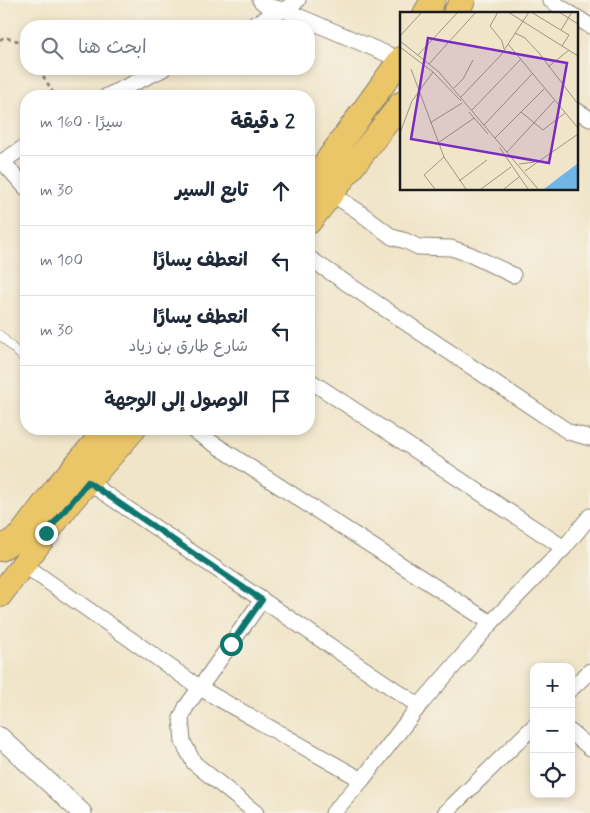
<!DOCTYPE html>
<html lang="ar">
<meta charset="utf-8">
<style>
body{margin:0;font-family:Mynerve,"Playpen Sans Arabic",sans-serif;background:#f2f2f3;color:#1f2937;direction:rtl}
.controls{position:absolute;right:15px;bottom:15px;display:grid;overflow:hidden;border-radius:10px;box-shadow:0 2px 8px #0003}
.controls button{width:45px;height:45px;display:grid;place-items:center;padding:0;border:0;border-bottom:1px solid #e0e1e3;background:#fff;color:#1f2937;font:25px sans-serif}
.stop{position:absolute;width:15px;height:15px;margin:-11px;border:4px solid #0f766e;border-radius:50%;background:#fff}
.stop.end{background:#0f766e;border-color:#fff;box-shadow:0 1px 5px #0008}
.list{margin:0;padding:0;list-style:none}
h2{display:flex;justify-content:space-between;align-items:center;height:65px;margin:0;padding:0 20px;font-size:21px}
h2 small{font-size:16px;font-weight:400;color:#747a83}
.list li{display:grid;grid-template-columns:32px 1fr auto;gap:15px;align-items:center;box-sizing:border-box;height:70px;padding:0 20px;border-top:1px solid #e0e1e3}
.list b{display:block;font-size:19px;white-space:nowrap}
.list p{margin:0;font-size:16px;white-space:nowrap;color:#747a83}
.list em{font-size:16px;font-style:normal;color:#747a83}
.icon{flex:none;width:28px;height:28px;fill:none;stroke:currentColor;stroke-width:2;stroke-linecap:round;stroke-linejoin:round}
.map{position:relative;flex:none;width:590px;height:813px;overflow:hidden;direction:ltr}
.search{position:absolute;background:#fff;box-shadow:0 2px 8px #0003;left:20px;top:20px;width:295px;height:55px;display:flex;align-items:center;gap:12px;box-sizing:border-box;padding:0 18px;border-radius:20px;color:#747a83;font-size:19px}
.panel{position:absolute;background:#fff;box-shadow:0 2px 8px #0003;left:20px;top:90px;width:295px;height:345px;border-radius:20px;direction:rtl}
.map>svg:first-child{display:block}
</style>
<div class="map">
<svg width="590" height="813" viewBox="0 0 590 813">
<rect width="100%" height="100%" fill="#f7f3e8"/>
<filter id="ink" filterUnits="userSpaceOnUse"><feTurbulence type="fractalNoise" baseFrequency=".02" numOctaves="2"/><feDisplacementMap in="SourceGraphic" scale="10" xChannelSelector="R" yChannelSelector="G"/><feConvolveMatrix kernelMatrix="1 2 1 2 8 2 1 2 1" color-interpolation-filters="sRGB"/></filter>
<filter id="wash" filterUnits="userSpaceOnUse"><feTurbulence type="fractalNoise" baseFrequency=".0096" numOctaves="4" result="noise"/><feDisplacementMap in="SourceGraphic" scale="20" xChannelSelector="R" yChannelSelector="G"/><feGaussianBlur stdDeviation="1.12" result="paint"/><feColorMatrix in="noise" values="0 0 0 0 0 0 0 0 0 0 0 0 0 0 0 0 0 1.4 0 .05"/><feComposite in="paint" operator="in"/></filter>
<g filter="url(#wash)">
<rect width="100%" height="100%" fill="#f0e5c9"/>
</g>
<g filter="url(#ink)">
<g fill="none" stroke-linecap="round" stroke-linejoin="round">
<g stroke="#868072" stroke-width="9">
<path id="service" d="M0 335 26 361"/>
</g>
<g stroke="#868072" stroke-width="17">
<path id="minor" d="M260 0 267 6 284 10 401 60
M550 0 571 14
M576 17 590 26
M250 26 284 10 298 0
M107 96 163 69
M576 110 590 119
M2 161 26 188
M0 163 26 146
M332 194 358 211 392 237 406 241 418 247 451 248 469 254 513 275
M309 258 569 432 590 438
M309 380 564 548
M191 429 491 623
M88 482 419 706
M23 564 200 688 362 780
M571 689 590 671
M571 732 590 748
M256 813 194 763 183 742 181 718 186 707 262 600
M333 813 362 780 419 706 491 623 564 548 590 516
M445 813 534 726"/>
</g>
<g stroke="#868072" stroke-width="21">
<path id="tertiary" d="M0 737 82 813"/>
</g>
<g stroke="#868072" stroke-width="26">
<path id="primary" d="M425 14 433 0
M455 14 463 0
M309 186 401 59
M309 222 401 104
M0 549 20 536 58 486 107 429
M0 595 70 502 134 429"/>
</g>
<path stroke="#868072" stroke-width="2.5" stroke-dasharray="4 4" stroke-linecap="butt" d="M0 40 4 37 18 41 26 50
M39 69 55 96"/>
<use href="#service" stroke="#fff" stroke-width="8"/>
<use href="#minor" stroke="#fff" stroke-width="15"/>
<use href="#tertiary" stroke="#fff" stroke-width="19"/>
<use href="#primary" stroke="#ebc669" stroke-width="24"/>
</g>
</g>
<g fill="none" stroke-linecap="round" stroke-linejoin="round" filter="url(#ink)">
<path stroke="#0f766e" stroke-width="6" d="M46 533 88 482 262 600 231 644"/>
</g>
<g transform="translate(400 12)">
<rect width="178" height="178" fill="#f0e5c9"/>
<path d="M177 152V177H144L161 164Z" fill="#6fb6e6"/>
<path fill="none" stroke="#9b9584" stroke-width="1" d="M98 0 90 14 102 29 104 37M108 0 178 44M131 0 169 23 162 34M159 0 178 12M161 18 172 0M115 21 125 26 139 41 178 92M0 24 22 0M0 29 39 60 138 177M108 32 178 116M0 35 33 60 61 89M18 43 58 0M29 52 76 0M148 55 169 38M11 57 44 145 66 177M54 76 63 67 73 48M61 85 101 43 129 0M72 98 121 47M69 100 88 122M121 100 143 118 165 101M30 111 62 91M84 113 132 62M0 121 12 89 33 60M95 126 144 77M38 131 74 106M100 136 128 177M107 140 154 89M119 152 135 150M125 159 178 122M59 169 87 148M35 177 24 163 44 145M81 177 111 155M104 177 119 165"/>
<path fill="#7b2cbf" fill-opacity="0.15" stroke="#7b2cbf" stroke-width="2.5" d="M28 26 167 51 149 151 11 127Z"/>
<rect width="178" height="178" fill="none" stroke="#1c1c1c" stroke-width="2.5"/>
</g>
</svg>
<div class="controls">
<button>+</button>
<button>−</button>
<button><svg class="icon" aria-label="locate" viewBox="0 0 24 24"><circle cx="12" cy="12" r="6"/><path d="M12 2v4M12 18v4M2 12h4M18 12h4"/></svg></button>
</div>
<div class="stop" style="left:231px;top:644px"></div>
<div class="stop end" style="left:46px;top:533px"></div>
<div class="search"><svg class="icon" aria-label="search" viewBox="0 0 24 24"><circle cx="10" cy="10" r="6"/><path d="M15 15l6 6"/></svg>ابحث هنا</div>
<section class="panel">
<h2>2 دقيقة<small>سيرًا · 160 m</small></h2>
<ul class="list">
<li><svg class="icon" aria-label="ahead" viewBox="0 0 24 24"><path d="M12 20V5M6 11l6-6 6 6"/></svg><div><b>تابع السير</b></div><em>30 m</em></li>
<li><svg class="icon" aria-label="left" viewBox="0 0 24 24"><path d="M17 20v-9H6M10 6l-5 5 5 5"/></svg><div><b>انعطف يسارًا</b></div><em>100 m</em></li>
<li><svg class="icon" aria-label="left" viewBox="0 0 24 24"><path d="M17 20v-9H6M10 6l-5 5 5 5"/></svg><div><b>انعطف يسارًا</b><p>شارع طارق بن زياد</p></div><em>30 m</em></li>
<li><svg class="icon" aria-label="arrive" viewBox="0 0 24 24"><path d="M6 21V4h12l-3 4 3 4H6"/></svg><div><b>الوصول إلى الوجهة</b></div></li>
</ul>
</section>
</div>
